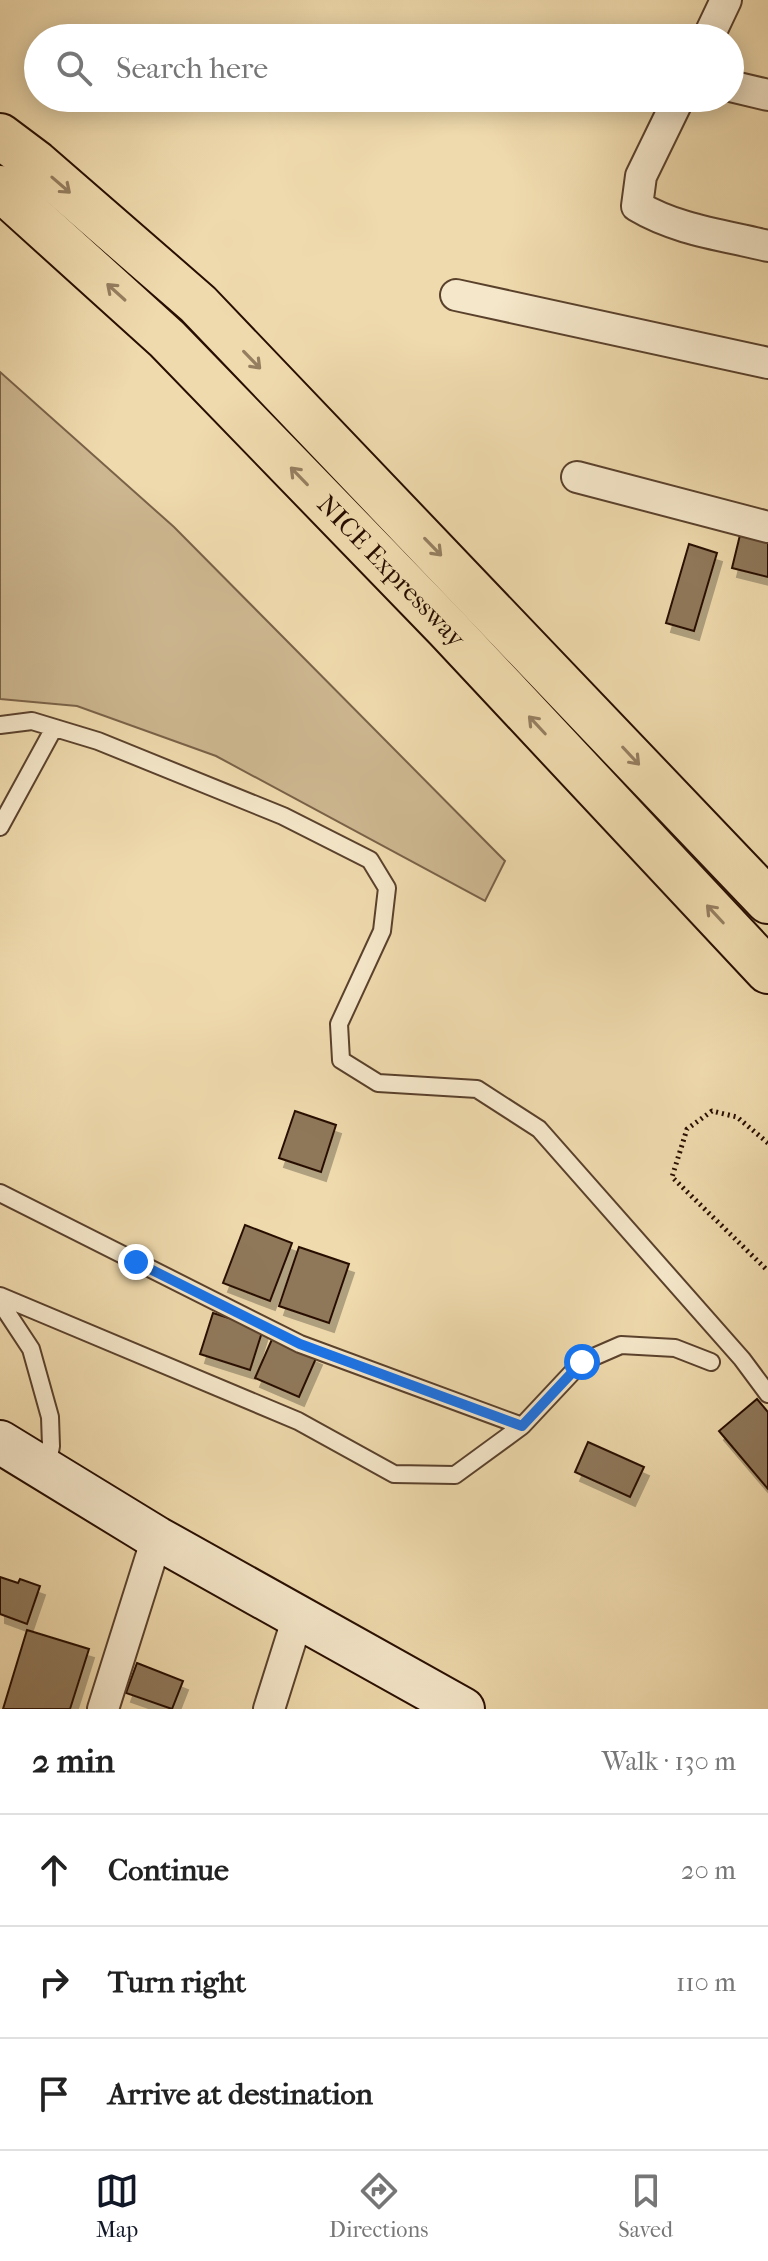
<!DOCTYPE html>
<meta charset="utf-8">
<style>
body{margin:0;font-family:"IM FELL French Canon",serif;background:#f6f6f6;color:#222}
.stop{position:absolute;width:24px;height:24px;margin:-18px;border:6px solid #1a73e8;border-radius:50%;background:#fff}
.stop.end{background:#1a73e8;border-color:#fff;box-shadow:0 2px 8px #0008}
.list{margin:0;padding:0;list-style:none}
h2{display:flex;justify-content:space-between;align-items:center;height:104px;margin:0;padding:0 32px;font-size:34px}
h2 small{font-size:26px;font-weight:400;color:#767676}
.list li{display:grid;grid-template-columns:52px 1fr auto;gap:24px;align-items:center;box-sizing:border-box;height:112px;padding:0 32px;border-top:2px solid #e0e0e0}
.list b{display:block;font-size:30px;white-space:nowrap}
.list em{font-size:26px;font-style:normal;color:#767676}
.icon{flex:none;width:44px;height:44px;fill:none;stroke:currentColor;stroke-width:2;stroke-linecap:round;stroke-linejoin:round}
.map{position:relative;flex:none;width:768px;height:1709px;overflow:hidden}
.search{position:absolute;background:#fff;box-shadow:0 4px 20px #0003;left:24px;right:24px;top:24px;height:88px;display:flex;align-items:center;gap:20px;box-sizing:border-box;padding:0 28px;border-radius:44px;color:#767676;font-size:30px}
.sheet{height:440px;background:#fff}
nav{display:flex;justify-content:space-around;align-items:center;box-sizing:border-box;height:112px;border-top:2px solid #e0e0e0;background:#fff;font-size:22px;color:#767676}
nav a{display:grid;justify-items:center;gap:4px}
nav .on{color:#111827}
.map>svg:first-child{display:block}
</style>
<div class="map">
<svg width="768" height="1709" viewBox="0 0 768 1709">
<defs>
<filter id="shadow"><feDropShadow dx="5" dy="9" stdDeviation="0" flood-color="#0004"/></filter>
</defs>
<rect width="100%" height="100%" fill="#efdaad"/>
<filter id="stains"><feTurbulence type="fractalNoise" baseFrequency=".0025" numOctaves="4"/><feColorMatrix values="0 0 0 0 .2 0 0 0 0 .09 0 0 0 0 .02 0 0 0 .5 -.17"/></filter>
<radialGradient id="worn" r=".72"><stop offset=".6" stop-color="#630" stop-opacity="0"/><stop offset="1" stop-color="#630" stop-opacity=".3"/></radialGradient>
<path fill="#cdb790" stroke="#7a6248" stroke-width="2" d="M0 372 174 527 505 861 485 901 216 756 77 706 0 699Z"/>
<path fill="#8f785a" stroke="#280e01" stroke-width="2" filter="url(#shadow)" d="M740 535 768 542V577L732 568Z
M689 544 717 553 694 631 666 623Z
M295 1111 336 1125 321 1172 279 1158Z
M245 1225 292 1243 270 1301 223 1283Z
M299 1247 349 1264 329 1323 279 1306Z
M213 1313 263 1329 250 1370 200 1354Z
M273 1337 317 1356 299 1397 255 1378Z
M757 1399 768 1412V1489L719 1431Z
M588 1442 644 1467 630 1497 575 1472Z
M0 1577 18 1583 20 1579 40 1586 27 1624 0 1614Z
M27 1630 89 1649 70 1709H3Z
M137 1663 183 1681 172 1709 126 1693Z"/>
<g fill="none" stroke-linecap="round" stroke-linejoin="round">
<g stroke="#5a412c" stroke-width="20">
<path id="lane" d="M0 725 32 721 98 741 283 816 370 860 387 888 382 931 339 1024 341 1060 378 1083 477 1089 539 1129 742 1359 768 1394
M0 827 54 728
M0 1193 300 1344 522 1426 582 1362 621 1345 675 1348 711 1362
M0 1296 298 1421 394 1474 455 1475 522 1426
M0 1302 31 1349 50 1417 51 1446 47 1470"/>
</g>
<g stroke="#5a412c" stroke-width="34">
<path id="street" d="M708 38 726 0
M730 86 768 95
M679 98 641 176 637 206C677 230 723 235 768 246
M456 295 768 363
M577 477 768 527
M103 1709 157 1538
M269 1709 298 1617"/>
</g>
<g stroke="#280e01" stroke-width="46">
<path id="secondary" d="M0 1442 157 1538 463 1709"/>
</g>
<g stroke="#280e01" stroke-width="48">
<g id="highway">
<path d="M0 136 36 163 198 304 768 901"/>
<path id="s1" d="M0 188 167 339 447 628 768 971"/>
</g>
</g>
<path stroke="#280e01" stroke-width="5" stroke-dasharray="2 4" stroke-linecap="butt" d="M768 1143 737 1117 712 1111 687 1129 672 1177 768 1271"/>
<use href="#lane" stroke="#f5e7ca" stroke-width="16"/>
<use href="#street" stroke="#f5e7ca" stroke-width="30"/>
<use href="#secondary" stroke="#f5e7ca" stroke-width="42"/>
<use href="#highway" stroke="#efdaad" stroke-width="44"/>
</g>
<defs><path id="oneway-shaft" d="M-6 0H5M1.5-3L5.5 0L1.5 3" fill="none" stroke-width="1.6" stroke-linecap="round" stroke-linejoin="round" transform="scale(2)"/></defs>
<g stroke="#957e60">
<use href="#oneway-shaft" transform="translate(61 185) rotate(41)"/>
<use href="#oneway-shaft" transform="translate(116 292) rotate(-138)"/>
<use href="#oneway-shaft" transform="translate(252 360) rotate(46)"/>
<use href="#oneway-shaft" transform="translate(299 476) rotate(-134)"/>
<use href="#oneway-shaft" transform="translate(433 547) rotate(46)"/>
<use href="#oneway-shaft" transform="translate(537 725) rotate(-133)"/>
<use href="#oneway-shaft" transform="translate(631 756) rotate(47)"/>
<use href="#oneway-shaft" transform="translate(715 914) rotate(-133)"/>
</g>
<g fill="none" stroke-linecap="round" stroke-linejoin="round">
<path stroke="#1a73e8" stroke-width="10" d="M136 1262 300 1344 522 1426 582 1362"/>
</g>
<g text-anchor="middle" stroke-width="7" stroke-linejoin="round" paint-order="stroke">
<g font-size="26" fill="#280e01" stroke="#f5e7ca">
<text dy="9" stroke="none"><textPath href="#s1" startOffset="548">NICE Expressway</textPath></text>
</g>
</g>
<rect width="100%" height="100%" filter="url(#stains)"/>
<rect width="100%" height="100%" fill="url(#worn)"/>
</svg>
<div class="stop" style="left:582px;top:1362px"></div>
<div class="stop end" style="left:136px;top:1262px"></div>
<div class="search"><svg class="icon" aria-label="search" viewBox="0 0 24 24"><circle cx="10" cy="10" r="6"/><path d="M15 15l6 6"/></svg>Search here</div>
</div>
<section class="sheet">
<h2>2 min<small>Walk · 130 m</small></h2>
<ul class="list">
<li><svg class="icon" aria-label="ahead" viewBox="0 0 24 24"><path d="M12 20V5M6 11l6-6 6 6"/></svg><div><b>Continue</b></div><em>20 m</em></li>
<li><svg class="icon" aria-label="right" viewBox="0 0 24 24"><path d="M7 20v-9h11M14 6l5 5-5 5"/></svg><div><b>Turn right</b></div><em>110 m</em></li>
<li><svg class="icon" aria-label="arrive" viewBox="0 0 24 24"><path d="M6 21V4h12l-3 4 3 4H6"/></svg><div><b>Arrive at destination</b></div></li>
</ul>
</section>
<nav>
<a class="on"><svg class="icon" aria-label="map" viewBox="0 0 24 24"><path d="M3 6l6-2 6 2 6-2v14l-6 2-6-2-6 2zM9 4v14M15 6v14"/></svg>Map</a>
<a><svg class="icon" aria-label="directions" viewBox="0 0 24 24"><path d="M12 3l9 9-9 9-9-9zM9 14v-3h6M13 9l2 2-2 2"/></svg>Directions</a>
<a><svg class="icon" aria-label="saved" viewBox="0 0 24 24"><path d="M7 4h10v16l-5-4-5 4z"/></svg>Saved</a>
</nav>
